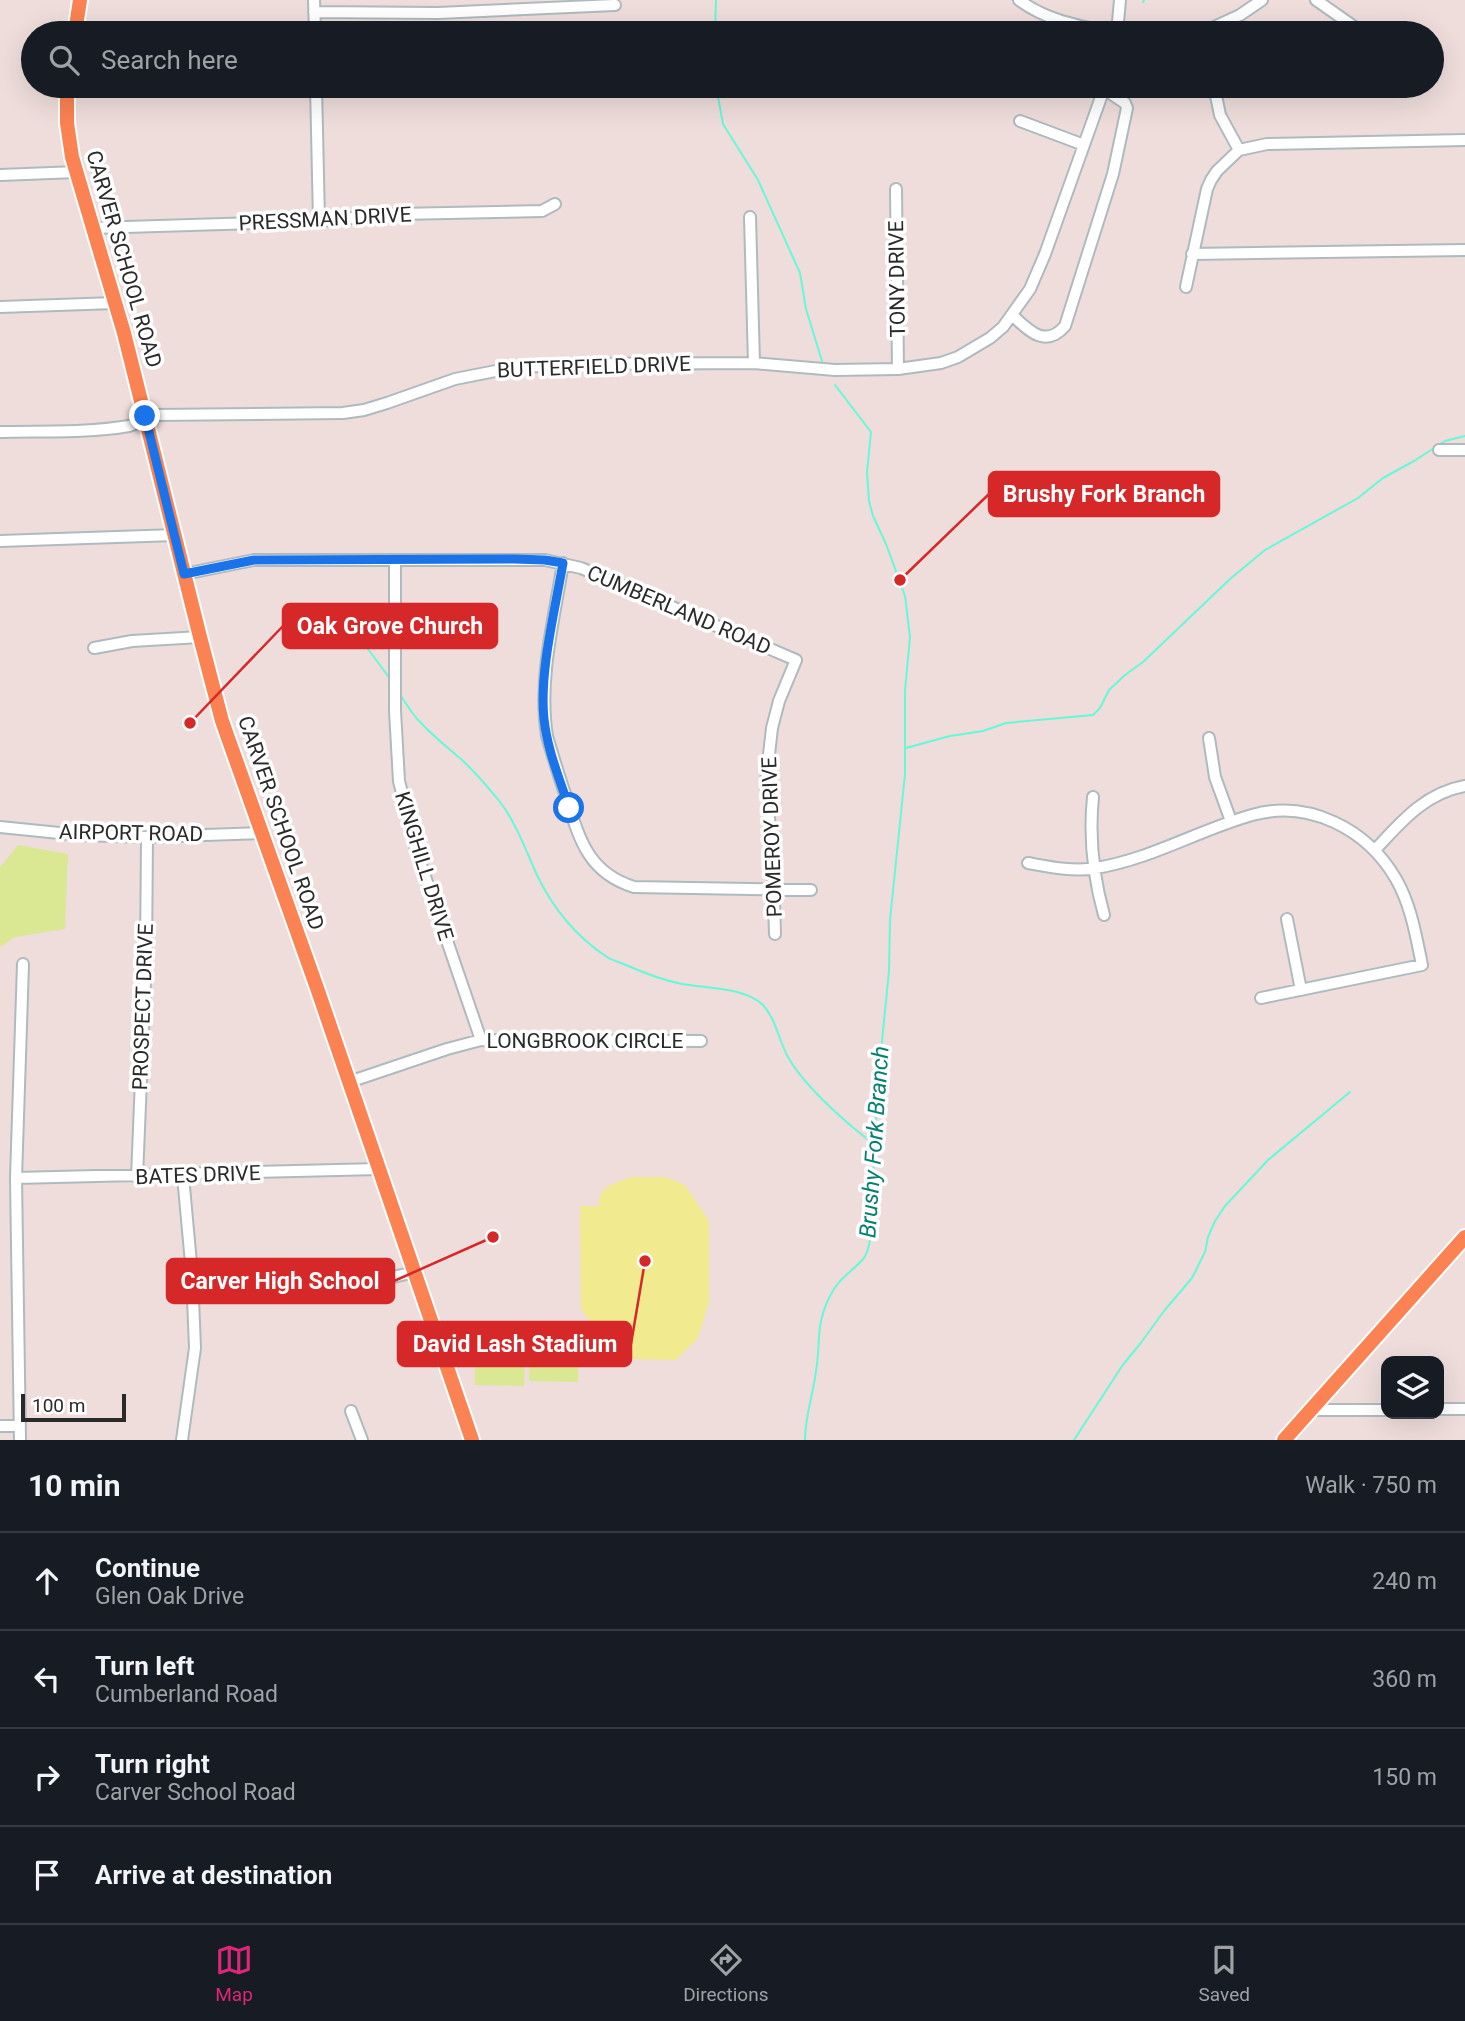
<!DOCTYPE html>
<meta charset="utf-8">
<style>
body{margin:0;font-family:Roboto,sans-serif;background:#242831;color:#f1f3f6}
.controls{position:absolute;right:21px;bottom:21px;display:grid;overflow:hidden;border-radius:14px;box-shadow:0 7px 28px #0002}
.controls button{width:63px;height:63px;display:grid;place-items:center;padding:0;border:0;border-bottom:2px solid #363941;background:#171b24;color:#f1f3f6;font:35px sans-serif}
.scale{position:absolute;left:21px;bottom:18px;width:105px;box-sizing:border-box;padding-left:7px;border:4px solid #2a2a2a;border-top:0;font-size:19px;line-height:24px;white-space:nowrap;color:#2a2a2a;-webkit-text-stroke:5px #fff;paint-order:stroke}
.stop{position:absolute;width:21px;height:21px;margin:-16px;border:5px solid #1a73e8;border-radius:50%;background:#fff}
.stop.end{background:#1a73e8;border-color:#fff;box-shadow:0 2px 7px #0008}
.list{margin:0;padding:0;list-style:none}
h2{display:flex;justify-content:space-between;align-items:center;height:91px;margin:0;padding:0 28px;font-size:30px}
h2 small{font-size:23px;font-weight:400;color:#9ea1a6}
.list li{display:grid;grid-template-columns:46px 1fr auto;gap:21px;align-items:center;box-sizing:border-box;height:98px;padding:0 28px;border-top:2px solid #363941}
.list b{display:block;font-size:26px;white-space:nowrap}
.list p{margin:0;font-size:23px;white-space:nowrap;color:#9ea1a6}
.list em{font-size:23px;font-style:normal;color:#9ea1a6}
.icon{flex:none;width:38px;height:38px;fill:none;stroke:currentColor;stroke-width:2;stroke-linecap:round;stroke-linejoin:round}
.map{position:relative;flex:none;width:1465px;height:1440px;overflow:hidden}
.search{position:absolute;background:#171b24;box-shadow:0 7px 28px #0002;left:21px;right:21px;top:21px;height:77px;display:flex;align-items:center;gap:18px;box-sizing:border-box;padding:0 24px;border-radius:38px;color:#9ea1a6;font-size:26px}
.sheet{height:483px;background:#171b24}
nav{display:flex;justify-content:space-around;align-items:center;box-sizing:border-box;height:98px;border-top:2px solid #363941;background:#171b24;font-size:19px;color:#9ea1a6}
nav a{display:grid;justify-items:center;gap:4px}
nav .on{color:#db2777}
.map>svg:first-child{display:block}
</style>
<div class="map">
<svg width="1465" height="1440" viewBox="0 0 1465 1440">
<rect width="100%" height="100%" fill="#eedddb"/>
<path fill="#dae893" d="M18 845 68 854 65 929 15 937 0 947V867Z
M530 1343 579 1344 578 1382 529 1381Z
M475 1347H525L524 1386 475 1385Z"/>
<path fill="#f1ea8e" d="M631 1177H665L685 1185 709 1221V1302L698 1338 676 1360 602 1358 598 1349 595 1328 581 1309 580 1206H599C598 1185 615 1184 631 1177Z"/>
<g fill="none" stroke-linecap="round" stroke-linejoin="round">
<path stroke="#66f8d8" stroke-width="2" d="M1143 2 1144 0
M715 33 716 0
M716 86 723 124 758 180 800 273 806 309 822 361
M322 608C327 611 333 613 337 616 353 626 379 664 390 679
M399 693C406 703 412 715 421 723 433 736 447 747 461 759 475 772 488 787 500 802 516 823 525 848 536 873 552 907 575 936 607 957 613 961 620 962 626 965 644 973 662 980 682 984 704 988 745 987 763 1005 776 1019 779 1041 788 1057 804 1086 848 1125 874 1144
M906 748 950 736 983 731 1006 723 1093 715 1100 708 1109 690 1125 675 1143 662 1230 579 1265 550 1358 498 1383 478 1414 461 1445 441 1465 436
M805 1440C805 1416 813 1395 816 1371 821 1343 815 1327 829 1298 839 1277 851 1273 864 1258 869 1251 870 1241 871 1232L877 1091 889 971 890 920 905 774V690L910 637 905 596 886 544 873 516 869 501 867 472 871 432 835 385
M1074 1440 1122 1366 1140 1344 1164 1311 1192 1278 1205 1252 1208 1237 1215 1221 1225 1206 1268 1160 1350 1092"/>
<g stroke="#afbabf" stroke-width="14">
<path id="minor" d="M314 0 315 33
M1019 0C1047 21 1080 26 1113 33
M1316 0 1363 33
M314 12 438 13 615 5
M1117 33 1120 0
M1201 33 1240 15 1262 0
M316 86 319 221
M1214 86 1220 115 1239 150
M1020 121 1084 145
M0 175 77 172
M896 189 898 369
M750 217 754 363
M93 228 319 221 398 214 542 211 555 204
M1192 254 1465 250
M1186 287 1207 189 1211 180 1217 171 1239 150 1267 144 1465 140
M0 307 115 303
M1012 315C1028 330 1045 349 1065 326L1113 174 1127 108 1125 103 1104 89
M0 432C43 431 87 433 129 426 138 424 144 417 154 415L343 413 364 410 387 403 455 379 511 368 569 364 754 363 835 370 898 369 941 363 958 357 990 338 1003 327 1030 289 1045 254 1105 86
M1439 450H1465
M0 541 175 535
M395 560V711L399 781 416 850 481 1040
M563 563C554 620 538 679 547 736 553 757 560 779 567 800 580 841 589 873 634 887L811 890
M184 574 254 560H545L581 568 796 660 779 701 772 728 766 781 773 867 775 934
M94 648 132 641 200 637
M1209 738 1215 777 1231 821
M1093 797C1089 837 1093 876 1104 915
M0 827 79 835 147 837 263 833
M1375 850C1401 822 1425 793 1465 786
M1028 863C1050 867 1074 872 1096 868 1151 859 1199 830 1252 815 1309 799 1367 829 1396 879 1411 905 1416 936 1422 965L1261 998
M1287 919 1301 990
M349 1082 447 1049 481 1040 701 1041
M137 1177 146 958 147 837
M16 1178 379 1169
M324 1294 414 1272
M1439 1409H1465
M1310 1410H1386
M351 1411 362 1440
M0 1426H20
M20 1440 16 1178 23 964
M182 1440 195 1348 192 1274 183 1176"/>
</g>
<g stroke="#fff" stroke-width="18">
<path id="major" d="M75 33 80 0
M67 86V123L72 157 124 333 200 637 222 721 317 988 472 1440
M1284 1440 1465 1237"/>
</g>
<use href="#minor" stroke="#fff" stroke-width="10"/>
<use href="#major" stroke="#fb8252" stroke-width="14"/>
</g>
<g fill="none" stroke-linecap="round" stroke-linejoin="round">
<path stroke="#1a73e8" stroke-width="9" d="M145 416 184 574 254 560 514 559 545 560 563 563C555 610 539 673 544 719 547 749 560 780 569 808"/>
</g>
<g text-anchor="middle" stroke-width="7" stroke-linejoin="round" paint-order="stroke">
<g font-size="21" fill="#2a2a2a" stroke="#fff">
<text transform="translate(325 219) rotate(-3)" y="7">PRESSMAN DRIVE</text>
<text transform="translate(124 259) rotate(74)" y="7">CARVER SCHOOL ROAD</text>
<text transform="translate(897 279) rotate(-91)" y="7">TONY DRIVE</text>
<text transform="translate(594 367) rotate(-2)" y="7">BUTTERFIELD DRIVE</text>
<text transform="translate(679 610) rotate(23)" y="7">CUMBERLAND ROAD</text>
<text transform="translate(281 823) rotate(71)" y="7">CARVER SCHOOL ROAD</text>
<text transform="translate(131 833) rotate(1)" y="7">AIRPORT ROAD</text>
<text transform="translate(772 837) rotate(-92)" y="7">POMEROY DRIVE</text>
<text transform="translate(424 866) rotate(73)" y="7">KINGHILL DRIVE</text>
<text transform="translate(143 1007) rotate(-88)" y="7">PROSPECT DRIVE</text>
<text x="585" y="1048">LONGBROOK CIRCLE</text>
<text transform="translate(198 1175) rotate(-2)" y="7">BATES DRIVE</text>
</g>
<g font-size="23" font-style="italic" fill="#068170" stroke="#fff">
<text transform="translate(874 1142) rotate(-86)" y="8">Brushy Fork Branch</text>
</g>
</g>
<path fill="none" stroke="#d62828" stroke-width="2.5" d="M900 580L989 494M190 723L283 626M493 1237L394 1281M645 1261L631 1344"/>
<g fill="#d62828" stroke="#fff" stroke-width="2.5">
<circle cx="900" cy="580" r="7"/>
<circle cx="190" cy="723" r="7"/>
<circle cx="493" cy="1237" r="7"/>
<circle cx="645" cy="1261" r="7"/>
</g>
<g fill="#d62828" stroke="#d62828" stroke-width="2.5">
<rect x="989" y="472" width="230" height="44" rx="7"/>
<rect x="283" y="604" width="214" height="44" rx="7"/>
<rect x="167" y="1259" width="227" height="44" rx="7"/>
<rect x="398" y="1322" width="233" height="44" rx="7"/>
</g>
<g font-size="23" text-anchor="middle" font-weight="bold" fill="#fff">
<text x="1104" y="502">Brushy Fork Branch</text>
<text x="390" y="634">Oak Grove Church</text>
<text x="280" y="1289">Carver High School</text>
<text x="515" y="1352">David Lash Stadium</text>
</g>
</svg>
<div class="controls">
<button><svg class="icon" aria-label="layers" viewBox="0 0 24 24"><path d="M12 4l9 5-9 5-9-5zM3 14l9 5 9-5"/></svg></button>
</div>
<div class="scale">100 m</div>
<div class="stop" style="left:569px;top:808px"></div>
<div class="stop end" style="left:145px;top:416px"></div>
<div class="search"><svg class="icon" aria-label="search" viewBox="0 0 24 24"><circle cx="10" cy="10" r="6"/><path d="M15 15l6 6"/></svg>Search here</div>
</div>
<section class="sheet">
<h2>10 min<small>Walk · 750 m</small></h2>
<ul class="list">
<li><svg class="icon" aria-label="ahead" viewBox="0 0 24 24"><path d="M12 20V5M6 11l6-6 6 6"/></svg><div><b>Continue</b><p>Glen Oak Drive</p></div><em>240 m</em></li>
<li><svg class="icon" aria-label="left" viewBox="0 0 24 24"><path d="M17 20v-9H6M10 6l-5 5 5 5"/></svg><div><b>Turn left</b><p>Cumberland Road</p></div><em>360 m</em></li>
<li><svg class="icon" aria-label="right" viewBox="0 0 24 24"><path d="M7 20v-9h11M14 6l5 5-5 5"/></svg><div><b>Turn right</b><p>Carver School Road</p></div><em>150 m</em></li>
<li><svg class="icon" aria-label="arrive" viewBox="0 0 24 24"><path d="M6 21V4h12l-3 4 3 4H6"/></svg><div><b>Arrive at destination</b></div></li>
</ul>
</section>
<nav>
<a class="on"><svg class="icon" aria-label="map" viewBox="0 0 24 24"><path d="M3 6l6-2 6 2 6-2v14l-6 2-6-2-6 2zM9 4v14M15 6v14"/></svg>Map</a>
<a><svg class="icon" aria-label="directions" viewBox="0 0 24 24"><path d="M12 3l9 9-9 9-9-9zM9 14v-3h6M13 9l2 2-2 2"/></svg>Directions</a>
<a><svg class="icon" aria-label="saved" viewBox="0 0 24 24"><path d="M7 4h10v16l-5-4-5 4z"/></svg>Saved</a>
</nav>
